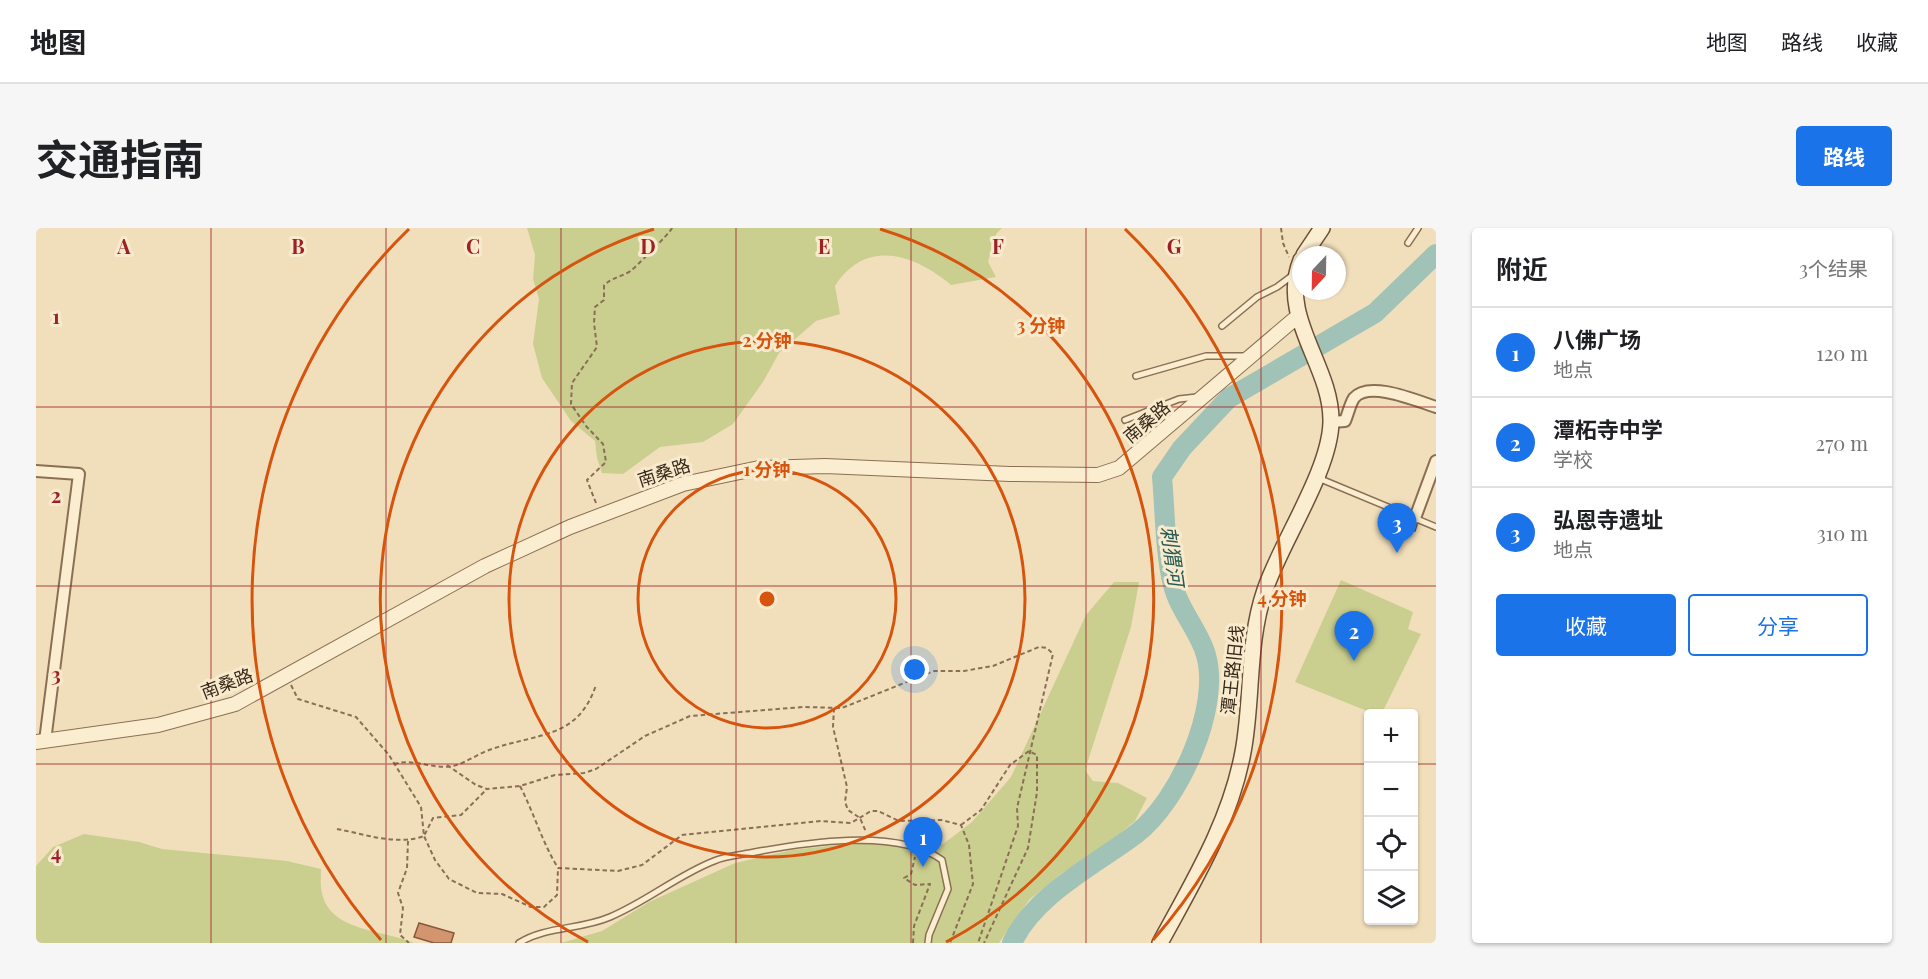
<!DOCTYPE html>
<html lang="zh">
<meta charset="utf-8">
<style>
body{margin:0;font-family:"Playfair Display","Noto Sans SC",serif;background:#f6f6f6;color:#202124}
.controls{position:absolute;right:18px;bottom:18px;display:grid;overflow:hidden;border-radius:6px;box-shadow:0 2px 4px #0004}
.controls button{width:54px;height:54px;display:grid;place-items:center;padding:0;border:0;border-bottom:2px solid #e0e0e0;background:#fff;color:#202124;font:30px sans-serif}
.compass{position:absolute;left:1256px;top:18px;width:54px;height:54px;border-radius:50%;background:#fff;box-shadow:0 2px 4px #0004;rotate:202deg}
.you{position:absolute;left:879px;top:442px;width:21px;height:21px;margin:-15px;border:4px solid #fff;border-radius:50%;background:#1a73e8;box-shadow:0 0 0 9px #1a73e833}
.badge{display:grid;place-items:center;width:39px;height:39px;border-radius:50%;background:#1a73e8;color:#fff;font-size:20px;font-weight:700}
.pin{position:absolute;translate:-50% -50px;filter:drop-shadow(0 2px 3px #0008)}
.pin::after{content:'';position:absolute;top:32px;width:21px;height:18px;background:inherit;clip-path:polygon(0 0,100% 0,50% 100%)}
.list{margin:0;padding:0;list-style:none}
h2{display:flex;justify-content:space-between;align-items:center;height:78px;margin:0;padding:0 24px;font-size:26px}
h2 small{font-size:20px;font-weight:400;color:#757577}
.list li{display:grid;grid-template-columns:39px 1fr auto;gap:18px;align-items:center;box-sizing:border-box;height:90px;padding:0 24px;border-top:2px solid #e0e0e0}
.list b{display:block;font-size:22px;white-space:nowrap}
.list p{margin:0;font-size:20px;white-space:nowrap;color:#757577}
.list em{font-size:20px;font-style:normal;color:#757577}
.actions{display:flex;gap:12px;padding:18px 24px}
.actions a{flex:1;padding:14px 0;border:2px solid #1a73e8;border-radius:6px;text-align:center;font-size:21px;color:#1a73e8}
.actions .main{background:#1a73e8;color:#fff}
.icon{flex:none;width:33px;height:33px;fill:none;stroke:currentColor;stroke-width:2;stroke-linecap:round;stroke-linejoin:round}
.map{position:relative;flex:none;width:1400px;height:715px;overflow:hidden;border-radius:6px}
header{display:flex;align-items:center;gap:36px;box-sizing:border-box;height:84px;padding:0 30px;background:#fff;border-bottom:2px solid #e0e0e0}
header strong{font-size:28px}
nav{display:flex;gap:33px;margin-inline-start:auto;font-size:21px}
.intro{display:flex;align-items:center;justify-content:space-between;box-sizing:border-box;height:144px;padding:0 36px}
h1{margin:0;font-size:42px}
.button{padding:15px 27px;border-radius:6px;background:#1a73e8;color:#fff;font-size:21px;font-weight:700}
main{display:flex;gap:36px;padding:0 36px}
aside{flex:1;background:#fff;border-radius:6px;box-shadow:0 2px 4px #0004}
.map>svg:first-child{display:block}
</style>
<header>
<strong>地图</strong>
<nav><a>地图</a><a>路线</a><a>收藏</a></nav>
</header>
<div class="intro"><h1>交通指南</h1><a class="button">路线</a></div>
<main>
<div class="map">
<svg width="1400" height="715" viewBox="0 0 1400 715">
<rect width="100%" height="100%" fill="#f1dfbc"/>
<path fill="#cacf90" d="M491 0H966L960 6 952 34 960 49 915 57C878 26 830 10 799 58L804 86 780 93 743 125 727 154 697 196 667 214 624 219 587 246 566 245 561 230 559 213 535 193 506 150 497 116 503 71 497 51 499 27Z
M1305 352 1377 384 1372 401 1385 406 1346 485H1336L1259 454Z
M1078 354H1103L1095 399 1049 542 1057 553 1082 555 1111 570 1099 593 1062 624 1026 645 993 672 963 715H525L566 703 613 674 699 635 756 622 837 613 907 616 936 594 975 549 1050 387Z
M48 606 103 614 126 621 251 633 285 641C285 649 284 658 286 665 294 704 349 702 378 715H0V638L17 619Z"/>
<g fill="none" stroke-linecap="round" stroke-linejoin="round">
<path stroke="#a0c2b7" stroke-width="20" d="M976 715C999 666 1059 637 1100 606 1143 573 1185 480 1170 427 1164 404 1143 382 1137 357 1129 326 1129 282 1126 249L1146 220 1193 170 1339 85 1400 26"/>
</g>
<path fill="#d2956f" stroke="#8a5639" stroke-width="1.5" d="M1370 292 1381 297 1379 303 1367 299Z
M383 695 418 705 415 715H398L378 709Z"/>
<g fill="none" stroke-linecap="round" stroke-linejoin="round">
<g stroke="#8a6f54" stroke-width="8">
<path id="service" d="M1372 15 1382 0
M1186 98 1221 69 1241 59 1257 47
M1100 148 1170 128H1210
M1089 192 1143 171 1161 169
M1286 247 1287 252 1400 299
M483 715C510 698 544 702 574 689 610 674 642 647 678 633 689 628 703 627 714 625 766 615 861 599 906 632L912 661 893 707 892 715"/>
</g>
<g stroke="#8a6f54" stroke-width="14">
<path id="minor" d="M1295 194 1309 193C1312 186 1314 176 1318 170 1333 152 1381 173 1400 179
M0 243 43 246 9 513
M1379 290 1400 233"/>
</g>
<g stroke="#8a6f54" stroke-width="16">
<path id="tertiary" d="M0 514 122 497 199 476 449 338 534 299 647 256 723 240 789 238 974 246 1062 247 1083 240 1262 88"/>
</g>
<g stroke="#6b5038" stroke-width="18">
<path id="secondary" d="M1268 27 1286 0
M1124 715C1157 654 1194 594 1207 524 1217 471 1211 414 1229 362 1245 314 1294 243 1295 194 1296 137 1242 90 1265 32"/>
</g>
<path stroke="#8a6f54" stroke-width="2" stroke-dasharray="4.5 3" stroke-linecap="butt" d="M1245 0 1247 15 1253 29
M560 275 551 252 570 234 567 216 550 198 535 176 536 155 561 119 558 95 559 79 568 72V57C578 49 582 50 593 44 596 43 635 4 636 0
M255 457 262 471 320 489 353 527 385 579 388 608 399 632 413 651 441 665 466 666 495 679H508L521 667 522 640
M798 480 797 499 811 559 809 574 812 582 824 590 830 604
M358 536C379 530 397 542 417 538 430 535 443 525 456 521 502 505 542 511 560 457
M411 537 440 557 451 561 484 558 519 547 548 545 560 541 609 508 654 488 767 479 806 480 898 443H928L957 438 1003 419 1011 420 1017 426 981 580 982 598 942 715
M484 558C498 585 506 614 522 640L582 643 606 637 646 607 785 593 815 595 835 583H842L863 593 905 592 925 597 933 617 937 656 914 715
M925 597 945 582 974 537 993 523 1001 527V564L992 620 948 715
M301 601C329 606 360 618 388 608L397 590 425 587 451 561
M372 613 371 640 362 665 367 680 364 707 373 715
M877 715 878 698 894 656 879 657 868 650 875 646 879 629"/>
<use href="#service" stroke="#fbedd0" stroke-width="5"/>
<use href="#minor" stroke="#fbedd0" stroke-width="10"/>
<use href="#tertiary" stroke="#fbedd0" stroke-width="14"/>
<use href="#secondary" stroke="#fbedd0" stroke-width="15"/>
</g>
<path fill="none" stroke="#9d2025" stroke-width="1.5" stroke-opacity="0.55" d="M175 0V715M350 0V715M525 0V715M700 0V715M875 0V715M1050 0V715M1225 0V715M0 179H1400M0 358H1400M0 536H1332M1378 536H1400"/>
<g fill="none" stroke="#d6540d" stroke-width="3">
<circle cx="731" cy="371" r="129"/>
<circle cx="731" cy="371" r="258"/>
<path d="M552 714A387 387 0 0 1 618 1M844 1A387 387 0 0 1 910 714"/>
<path d="M345 712A515 515 0 0 1 373 1M1089 1A515 515 0 0 1 1117 712"/>
</g>
<g text-anchor="middle" stroke-width="6" stroke-linejoin="round" paint-order="stroke">
<g font-size="18" fill="#38281a" stroke="#f8eacc">
<text transform="translate(1111 194) rotate(-40)" y="6">南桑路</text>
<text transform="translate(628 245) rotate(-18)" y="6">南桑路</text>
<text transform="translate(1197 442) rotate(-84)" y="6">潭王路旧线</text>
<text transform="translate(191 456) rotate(-21)" y="6">南桑路</text>
</g>
<g font-size="20" font-style="italic" fill="#285954" stroke="#f8eacc">
<text transform="translate(1136 328) rotate(82)" y="7">刺猬河</text>
</g>
</g>
<g font-size="20" text-anchor="middle" font-weight="bold" fill="#9d2025" stroke="#f8eacc" stroke-width="6" stroke-linejoin="round" paint-order="stroke">
<text x="88" y="26">A</text>
<text x="262" y="26">B</text>
<text x="437" y="26">C</text>
<text x="612" y="26">D</text>
<text x="788" y="26">E</text>
<text x="962" y="26">F</text>
<text x="1138" y="26">G</text>
<text x="20" y="96">1</text>
<text x="20" y="275">2</text>
<text x="20" y="454">3</text>
<text x="20" y="632">4</text>
</g>
<circle cx="731" cy="371" r="9" fill="#d6540d" stroke="#f8eacc" stroke-width="3"/>
<g font-size="18" text-anchor="middle" font-weight="bold" fill="#d6540d" stroke="#f8eacc" stroke-width="6" stroke-linejoin="round" paint-order="stroke">
<text x="1005" y="104">3 分钟</text>
<text x="731" y="119">2 分钟</text>
<text x="731" y="248">1 分钟</text>
<text x="1246" y="377">4 分钟</text>
</g>
</svg>
<div class="controls">
<button>+</button>
<button>−</button>
<button><svg class="icon" aria-label="locate" viewBox="0 0 24 24"><circle cx="12" cy="12" r="6"/><path d="M12 2v4M12 18v4M2 12h4M18 12h4"/></svg></button>
<button><svg class="icon" aria-label="layers" viewBox="0 0 24 24"><path d="M12 4l9 5-9 5-9-5zM3 14l9 5 9-5"/></svg></button>
</div>
<svg class="compass" viewBox="-18 -18 36 36"><path d="M0-13l5 13h-10z" fill="#e53935"/><path d="M0 13l5-13h-10z" fill="#757577"/></svg>
<div class="you"></div>
<div class="pin badge" style="left:887px;top:639px">1</div>
<div class="pin badge" style="left:1318px;top:433px">2</div>
<div class="pin badge" style="left:1361px;top:325px">3</div>
</div>
<aside>
<h2>附近<small>3个结果</small></h2>
<ul class="list">
<li><span class="badge">1</span><div><b>八佛广场</b><p>地点</p></div><em>120 m</em></li>
<li><span class="badge">2</span><div><b>潭柘寺中学</b><p>学校</p></div><em>270 m</em></li>
<li><span class="badge">3</span><div><b>弘恩寺遗址</b><p>地点</p></div><em>310 m</em></li>
</ul>
<div class="actions"><a class="main">收藏</a><a>分享</a></div>
</aside>
</main>
